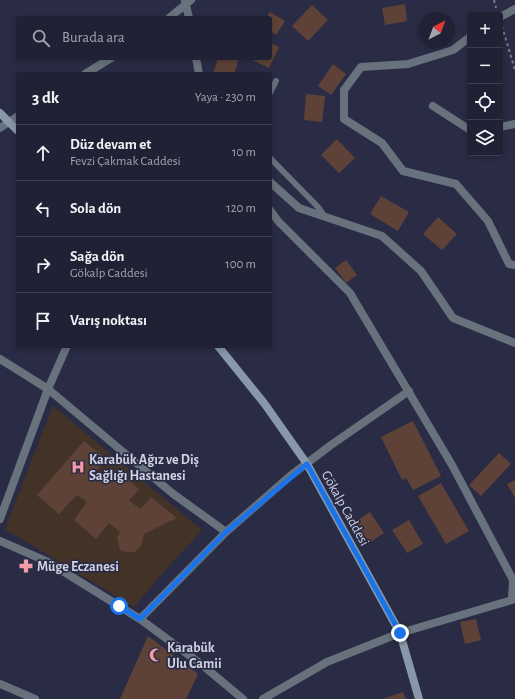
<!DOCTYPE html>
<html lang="tr">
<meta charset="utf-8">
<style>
body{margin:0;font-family:"Alegreya Sans",sans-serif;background:#28293c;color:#f1f3f6}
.controls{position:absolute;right:12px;top:12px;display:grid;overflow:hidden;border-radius:4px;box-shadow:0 2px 6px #0003}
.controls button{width:36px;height:36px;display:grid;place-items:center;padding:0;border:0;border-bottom:1px solid #3d3e4f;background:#202134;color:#f1f3f6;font:20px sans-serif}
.compass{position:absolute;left:419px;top:12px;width:36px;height:36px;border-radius:50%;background:#202134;box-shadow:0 2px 6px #0003;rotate:41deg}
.stop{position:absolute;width:12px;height:12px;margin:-9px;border:3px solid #1a73e8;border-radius:50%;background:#fff}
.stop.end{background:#1a73e8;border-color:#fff;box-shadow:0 1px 4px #0008}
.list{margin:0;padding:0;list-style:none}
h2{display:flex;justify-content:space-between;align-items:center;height:52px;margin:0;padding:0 16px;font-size:17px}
h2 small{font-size:13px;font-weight:400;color:#a2a3ac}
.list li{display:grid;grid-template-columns:26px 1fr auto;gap:12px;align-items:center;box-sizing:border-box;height:56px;padding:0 16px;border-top:1px solid #3d3e4f}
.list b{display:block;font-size:15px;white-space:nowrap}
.list p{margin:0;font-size:13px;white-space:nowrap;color:#a2a3ac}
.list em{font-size:13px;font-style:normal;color:#a2a3ac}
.icon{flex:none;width:22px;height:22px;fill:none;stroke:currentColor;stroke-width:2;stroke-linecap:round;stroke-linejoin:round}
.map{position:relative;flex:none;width:515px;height:699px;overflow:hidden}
.search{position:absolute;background:#202134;box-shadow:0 2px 6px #0003;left:16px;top:16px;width:256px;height:44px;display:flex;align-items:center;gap:10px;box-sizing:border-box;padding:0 14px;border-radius:4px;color:#a2a3ac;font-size:15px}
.panel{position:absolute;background:#202134;box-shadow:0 2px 6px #0003;left:16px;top:72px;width:256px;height:276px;border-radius:4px}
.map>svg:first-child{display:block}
</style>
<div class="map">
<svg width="515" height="699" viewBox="0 0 515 699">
<rect width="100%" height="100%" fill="#2a2c45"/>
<path fill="#433327" d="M53 406 202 530 160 576 134 607 5 529Z"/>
<path fill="#5e4237" d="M405 4 407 21 385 25 382 8Z
M312 5 328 20 308 41 292 26Z
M270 12 285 21 276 35 270 31V18H266Z
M270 43 279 47 269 68 248 58H270Z
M218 58H239L234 74H213Z
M333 64 346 74 331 95 318 86Z
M306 94 325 96 322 122 304 120Z
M337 139 355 158 339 173 321 155Z
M381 196 409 212 398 231 370 214Z
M438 217 457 234 442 250 423 234Z
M346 260 357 275 346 283 335 268Z
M413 421 441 476 413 490 406 478 402 480 381 437Z
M84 441 107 459 94 473 106 484 117 470 139 489 129 501 141 509 151 497 177 518 144 534 141 546 135 552H126L120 550 117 537 120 532 109 523 96 539 74 520 87 502 77 495 59 514 37 495Z
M499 453 511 464 481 496 469 485Z
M515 480V498L507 484Z
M441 483 469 531 446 544 418 496Z
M370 512 384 533 366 545 353 523Z
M409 520 423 544 407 553 392 530Z
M476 619 481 640 465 644 460 622Z
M148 636 198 674 186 699H120Z
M403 692 406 699H383Z"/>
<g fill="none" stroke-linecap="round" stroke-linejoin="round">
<path stroke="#77798e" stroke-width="2" stroke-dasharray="3 3" stroke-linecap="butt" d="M494 0 496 8
M502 26 515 70"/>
<path stroke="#68727d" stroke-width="6" d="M270 93 276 81
M270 158 318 207 324 216"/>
<path stroke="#68727d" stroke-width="8" d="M185 1 189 18
M500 17 515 9
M169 18 191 0
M470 37 453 50 408 64 361 67 344 90V119L382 143 403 171 456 184 488 221 509 264 515 265
M196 58 199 74
M85 74 111 58
M433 106 470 130
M500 127 515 124
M0 128 18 116
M270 182 299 208 382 236 421 271 453 318 515 343
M0 359 48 389 172 493 226 532
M0 519 48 389 67 346
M0 541 48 562 140 619 201 664 243 699
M140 619 226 532 290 476 331 445 409 391
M0 684 35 699
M263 699 327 662 400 633 512 600 513 580 452 465 350 293 278 221 270 210"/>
<path stroke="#8898a9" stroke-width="8" d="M0 113 18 131
M218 346 264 403 307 464 400 633 419 699"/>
</g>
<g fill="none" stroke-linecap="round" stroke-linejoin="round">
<path stroke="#1a73e8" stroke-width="5" d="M119 606 140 619 226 532 307 464 400 633"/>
</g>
<defs>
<g id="hospital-bare" transform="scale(1.08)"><path d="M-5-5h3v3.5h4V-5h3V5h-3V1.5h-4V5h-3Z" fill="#f39aa9" stroke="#2a2c45" stroke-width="2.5" paint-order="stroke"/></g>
<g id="pharmacy-bare" transform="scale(1.08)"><path d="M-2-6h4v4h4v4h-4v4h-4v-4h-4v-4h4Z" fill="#f39aa9" stroke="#2a2c45" stroke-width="2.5" paint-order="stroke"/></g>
<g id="mosque-bare" transform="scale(1.08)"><path d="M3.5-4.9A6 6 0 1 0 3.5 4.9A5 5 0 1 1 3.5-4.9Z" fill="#f39aa9" stroke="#2a2c45" stroke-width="2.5" paint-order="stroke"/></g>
</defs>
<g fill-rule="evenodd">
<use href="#hospital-bare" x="78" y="467"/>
<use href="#pharmacy-bare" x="26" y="566"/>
<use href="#mosque-bare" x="156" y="655"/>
</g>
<g text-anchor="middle" stroke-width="3.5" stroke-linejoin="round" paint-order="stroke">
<g font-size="14" font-weight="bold" fill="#d0d2e3" stroke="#2a2c45" text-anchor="start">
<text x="89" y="464">Karabük Ağız ve Diş<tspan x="89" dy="16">Sağlığı Hastanesi</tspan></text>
<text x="37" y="571">Müge Eczanesi</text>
<text x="167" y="652">Karabük<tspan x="167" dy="16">Ulu Camii</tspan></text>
</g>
<g font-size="14" fill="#d0d2e3" stroke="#2a2c45">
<text transform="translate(346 508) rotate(61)" y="5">Gökalp Caddesi</text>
</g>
</g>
</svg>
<div class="controls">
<button>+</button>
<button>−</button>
<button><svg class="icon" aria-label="locate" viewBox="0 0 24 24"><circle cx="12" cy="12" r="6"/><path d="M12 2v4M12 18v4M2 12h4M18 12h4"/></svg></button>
<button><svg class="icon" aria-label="layers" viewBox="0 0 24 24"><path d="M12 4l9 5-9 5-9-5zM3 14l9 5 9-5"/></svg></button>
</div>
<svg class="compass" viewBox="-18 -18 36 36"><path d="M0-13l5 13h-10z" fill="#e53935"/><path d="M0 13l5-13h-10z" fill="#a2a3ac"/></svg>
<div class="stop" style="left:119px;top:606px"></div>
<div class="stop end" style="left:400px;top:633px"></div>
<div class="search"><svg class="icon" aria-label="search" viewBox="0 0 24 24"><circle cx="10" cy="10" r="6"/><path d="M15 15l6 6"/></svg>Burada ara</div>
<section class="panel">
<h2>3 dk<small>Yaya · 230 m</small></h2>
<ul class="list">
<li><svg class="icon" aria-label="ahead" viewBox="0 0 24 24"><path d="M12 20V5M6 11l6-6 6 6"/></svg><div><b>Düz devam et</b><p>Fevzi Çakmak Caddesi</p></div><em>10 m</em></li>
<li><svg class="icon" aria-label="left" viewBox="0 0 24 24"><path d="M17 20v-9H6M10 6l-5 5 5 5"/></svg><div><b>Sola dön</b></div><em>120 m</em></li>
<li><svg class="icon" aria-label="right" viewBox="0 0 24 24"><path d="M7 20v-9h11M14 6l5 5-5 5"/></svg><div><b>Sağa dön</b><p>Gökalp Caddesi</p></div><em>100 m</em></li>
<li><svg class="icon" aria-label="arrive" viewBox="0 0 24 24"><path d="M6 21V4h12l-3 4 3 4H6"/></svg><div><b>Varış noktası</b></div></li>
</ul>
</section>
</div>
